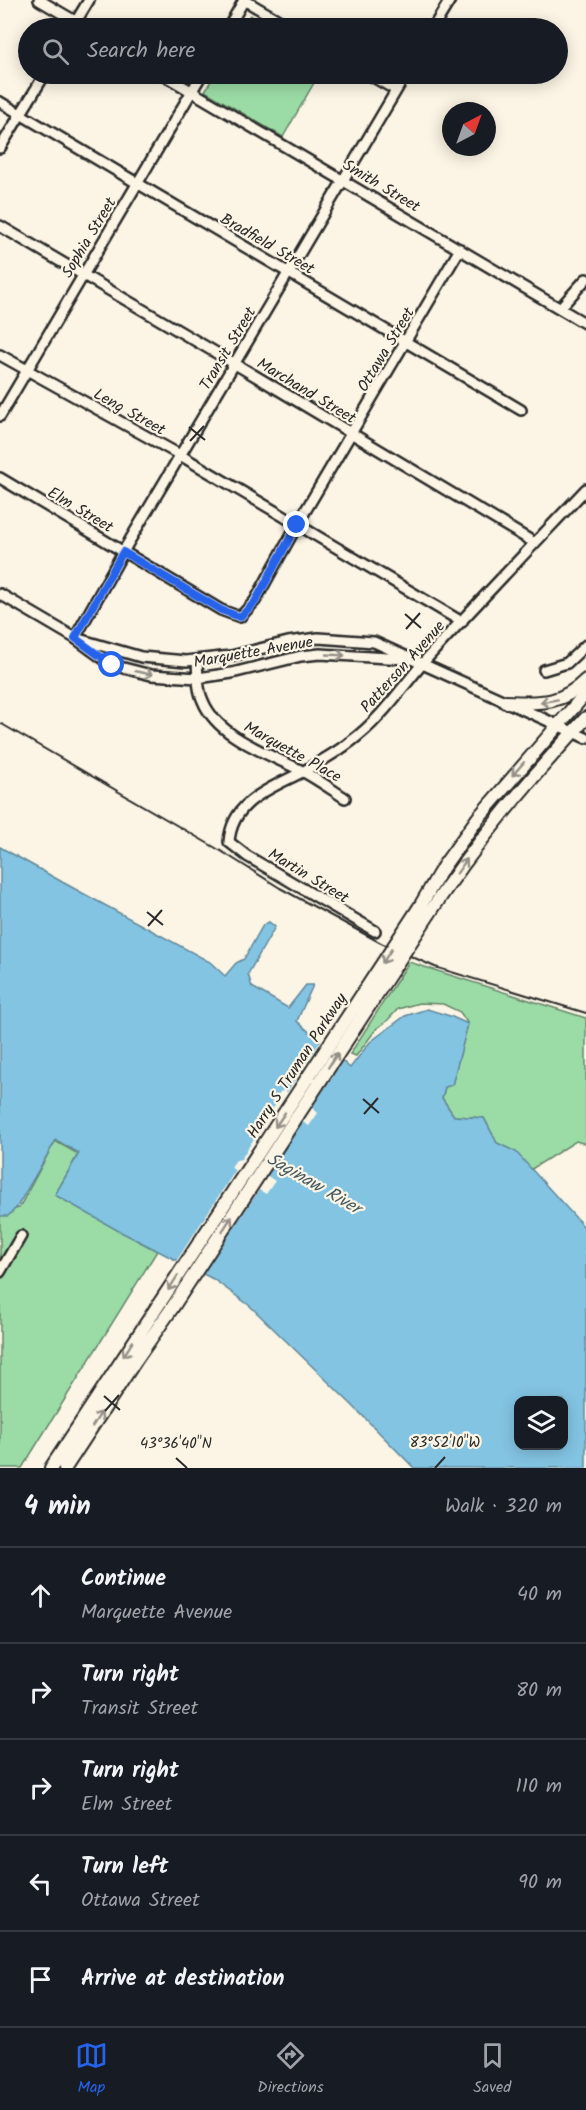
<!DOCTYPE html>
<meta charset="utf-8">
<style>
body{margin:0;font-family:Kalam,sans-serif;background:#20242c;color:#f1f3f6}
.controls{position:absolute;right:18px;bottom:18px;display:grid;overflow:hidden;border-radius:12px;box-shadow:0 3px 15px #0003}
.controls button{width:54px;height:54px;display:grid;place-items:center;padding:0;border:0;border-bottom:2px solid #363941;background:#171b24;color:#f1f3f6;font:30px sans-serif}
.compass{position:absolute;left:442px;top:102px;width:54px;height:54px;border-radius:50%;background:#171b24;box-shadow:0 3px 15px #0003;rotate:41deg}
.stop{position:absolute;width:18px;height:18px;margin:-14px;border:4px solid #2563eb;border-radius:50%;background:#fff}
.stop.end{background:#2563eb;border-color:#fff;box-shadow:0 2px 6px #0008}
.list{margin:0;padding:0;list-style:none}
h2{display:flex;justify-content:space-between;align-items:center;height:78px;margin:0;padding:0 24px;font-size:26px}
h2 small{font-size:20px;font-weight:400;color:#9ea1a6}
.list li{display:grid;grid-template-columns:39px 1fr auto;gap:18px;align-items:center;box-sizing:border-box;height:96px;padding:0 24px;border-top:2px solid #363941}
.list b{display:block;font-size:22px;white-space:nowrap}
.list p{margin:0;font-size:20px;white-space:nowrap;color:#9ea1a6}
.list em{font-size:20px;font-style:normal;color:#9ea1a6}
.icon{flex:none;width:33px;height:33px;fill:none;stroke:currentColor;stroke-width:2;stroke-linecap:round;stroke-linejoin:round}
.map{position:relative;flex:none;width:586px;height:1468px;overflow:hidden}
.search{position:absolute;background:#171b24;box-shadow:0 3px 15px #0003;left:18px;right:18px;top:18px;height:66px;display:flex;align-items:center;gap:15px;box-sizing:border-box;padding:0 21px;border-radius:33px;color:#9ea1a6;font-size:22px}
.sheet{height:558px;background:#171b24}
nav{display:flex;justify-content:space-around;align-items:center;box-sizing:border-box;height:84px;border-top:2px solid #363941;background:#171b24;font-size:16px;color:#9ea1a6}
nav a{display:grid;justify-items:center;gap:3px}
nav .on{color:#2563eb}
.map>svg:first-child{display:block}
</style>
<div class="map">
<svg width="586" height="1468" viewBox="0 0 586 1468">
<rect width="100%" height="100%" fill="#fcf5e5"/>
<filter id="ink" filterUnits="userSpaceOnUse"><feTurbulence type="fractalNoise" baseFrequency=".0167" numOctaves="2"/><feDisplacementMap in="SourceGraphic" scale="12" xChannelSelector="R" yChannelSelector="G"/><feConvolveMatrix kernelMatrix="1 2 1 2 8 2 1 2 1" color-interpolation-filters="sRGB"/></filter>
<g filter="url(#ink)">
<path fill="#9bdca6" stroke="#638468" stroke-width="1.5" d="M250 15 274 28H242Z
M215 74H319L283 137 205 91Z
M409 962 586 1018V1144L576 1141 530 1170 516 1152 497 1143 484 1118 454 1116 442 1098 445 1087 452 1085 468 1024 460 1012 443 1004 419 1003 398 1009 386 1022 377 1028 356 1056 350 1054Z
M55 1141 78 1154 55 1195 157 1251 22 1468H0V1212L19 1208Z"/>
<path fill="#83c4e3" stroke="#608799" stroke-width="1.5" fill-rule="evenodd" d="M0 847 64 883 210 962 225 976 236 963 244 959 263 925 269 922 275 927 248 974 252 987 288 1008 306 985H313L297 1021 350 1068 370 1042 405 1016 427 1009 450 1016 468 1024 452 1085 445 1087 442 1098 454 1116 484 1118 497 1143 516 1152 586 1229V1468H414L351 1404 250 1306 213 1279 117 1230 55 1195 79 1153 56 1140 17 1207 8 1216H0ZM518 1400H564V1446H518Z"/>
<path fill="#fcf5e5" d="M322 1039 344 1059 312 1108 318 1113 309 1126 301 1121 266 1175 275 1181 266 1194 259 1190 202 1276 175 1263 235 1171 231 1167 236 1160 241 1159 276 1104 275 1099 280 1092 284 1090 287 1092Z"/>
<g fill="none" stroke-linecap="round" stroke-linejoin="round">
<g stroke="#2b2b2b" stroke-width="14">
<path id="minor" d="M39 0 87 28
M72 28 89 0
M228 28 244 0 292 28
M433 28 450 0
M162 74 586 324
M368 74 396 90
M0 102 521 410
M0 148 45 74
M0 226 242 368 535 543
M560 308 586 279
M0 355 180 455 462 622
M0 416 202 74
M0 478 221 610 240 617 255 601 297 525 460 249
M0 594 75 638 112 665 151 675 198 678 232 673 301 656 320 654 405 659
M75 638 127 545 406 74
M75 638 141 657 186 661 231 656 288 642 318 638 374 642 586 738
M197 660C198 674 197 689 203 701 218 738 270 754 302 771 317 779 331 789 345 798
M544 670 567 663 586 645
M375 931 247 856 229 842C232 800 272 788 304 771 319 762 336 753 350 742 383 718 403 685 430 655 481 599 534 544 586 489
M0 1272 21 1236"/>
</g>
<g stroke="#2b2b2b" stroke-width="16">
<path id="secondary" d="M505 702C538 703 560 706 586 680
M419 908 443 867 478 818 586 693
M429 914C475 843 529 780 586 718
M51 1468 161 1301
M65 1468 135 1361 172 1308"/>
</g>
<use href="#minor" stroke="#fcf5e5" stroke-width="9"/>
<use href="#secondary" stroke="#fcf5e5" stroke-width="12"/>
<path stroke="#2b2b2b" stroke-width="2" d="M0 723 221 851 280 888 381 943 435 967 586 1013"/>
<g stroke="#2b2b2b" stroke-width="16" stroke-linecap="butt">
<path id="secondary-bridge" d="M161 1301 419 908
M172 1308 429 914"/>
</g>
<use href="#secondary-bridge" stroke="#fcf5e5" stroke-width="12"/>
</g>
<defs><path id="oneway-shaft" d="M-6 0H5M1.5-3L5.5 0L1.5 3" fill="none" stroke-width="1.6" stroke-linecap="round" stroke-linejoin="round" transform="scale(1.5)"/></defs>
<g stroke="#949088">
<use href="#oneway-shaft" transform="translate(336 655) rotate(3)"/>
<use href="#oneway-shaft" transform="translate(144 673) rotate(12)"/>
<use href="#oneway-shaft" transform="translate(549 701) rotate(170)"/>
<use href="#oneway-shaft" transform="translate(518 769) rotate(131)"/>
<use href="#oneway-shaft" transform="translate(462 866) rotate(-55)"/>
<use href="#oneway-shaft" transform="translate(387 956) rotate(123)"/>
<use href="#oneway-shaft" transform="translate(333 1060) rotate(-57)"/>
<use href="#oneway-shaft" transform="translate(280 1120) rotate(124)"/>
<use href="#oneway-shaft" transform="translate(227 1224) rotate(-57)"/>
<use href="#oneway-shaft" transform="translate(173 1283) rotate(123)"/>
<use href="#oneway-shaft" transform="translate(128 1349) rotate(122)"/>
<use href="#oneway-shaft" transform="translate(97 1419) rotate(-57)"/>
</g>
</g>
<g fill="none" stroke-linecap="round" stroke-linejoin="round" filter="url(#ink)">
<path stroke="#2563eb" stroke-width="8" d="M112 665 75 638 123 552 221 610 240 617 255 602 297 525"/>
</g>
<path fill="none" stroke="#2b2b2b" stroke-width="2" d="M189 427 205 440M190 441 204 426M405 614 421 628M406 629 420 613M147 912 163 925M148 926 162 910M363 1099 379 1113M364 1114 378 1098M104 1396 120 1410M105 1411 119 1395M176 1458 187 1468M435 1468 445 1457"/>
<g text-anchor="middle" stroke-width="4.5" stroke-linejoin="round" paint-order="stroke">
<g font-size="16" fill="#2b2b2b" stroke="#fcf5e5">
<text transform="translate(382 185) rotate(31)" y="6">Smith Street</text>
<text transform="translate(88 237) rotate(-59)" y="6">Sophia Street</text>
<text transform="translate(268 243) rotate(30)" y="6">Bradfield Street</text>
<text transform="translate(227 348) rotate(-59)" y="6">Transit Street</text>
<text transform="translate(385 349) rotate(-59)" y="6">Ottawa Street</text>
<text transform="translate(307 390) rotate(31)" y="6">Marchand Street</text>
<text transform="translate(130 411) rotate(29)" y="6">Leng Street</text>
<text transform="translate(81 509) rotate(31)" y="6">Elm Street</text>
<text transform="translate(253 651) rotate(-10)" y="6">Marquette Avenue</text>
<text transform="translate(402 666) rotate(-48)" y="6">Patterson Avenue</text>
<text transform="translate(293 751) rotate(29)" y="6">Marquette Place</text>
<text transform="translate(309 875) rotate(31)" y="6">Martin Street</text>
<text transform="translate(296 1065) rotate(-57)" y="6">Harry S Truman Parkway</text>
</g>
<g font-size="18" font-style="italic" fill="#455962" stroke="#fcf5e5">
<text transform="translate(314 1183) rotate(30)" y="6">Saginaw River</text>
</g>
</g>
<g font-size="15" text-anchor="middle" fill="#2b2b2b" stroke="#fcf5e5" stroke-width="4.5" stroke-linejoin="round" paint-order="stroke">
<text x="445" y="1447">83°52'10"W</text>
<text x="176" y="1448">43°36'40"N</text>
</g>
</svg>
<div class="controls">
<button><svg class="icon" aria-label="layers" viewBox="0 0 24 24"><path d="M12 4l9 5-9 5-9-5zM3 14l9 5 9-5"/></svg></button>
</div>
<svg class="compass" viewBox="-18 -18 36 36"><path d="M0-13l5 13h-10z" fill="#e53935"/><path d="M0 13l5-13h-10z" fill="#9ea1a6"/></svg>
<div class="stop" style="left:112px;top:665px"></div>
<div class="stop end" style="left:297px;top:525px"></div>
<div class="search"><svg class="icon" aria-label="search" viewBox="0 0 24 24"><circle cx="10" cy="10" r="6"/><path d="M15 15l6 6"/></svg>Search here</div>
</div>
<section class="sheet">
<h2>4 min<small>Walk · 320 m</small></h2>
<ul class="list">
<li><svg class="icon" aria-label="ahead" viewBox="0 0 24 24"><path d="M12 20V5M6 11l6-6 6 6"/></svg><div><b>Continue</b><p>Marquette Avenue</p></div><em>40 m</em></li>
<li><svg class="icon" aria-label="right" viewBox="0 0 24 24"><path d="M7 20v-9h11M14 6l5 5-5 5"/></svg><div><b>Turn right</b><p>Transit Street</p></div><em>80 m</em></li>
<li><svg class="icon" aria-label="right" viewBox="0 0 24 24"><path d="M7 20v-9h11M14 6l5 5-5 5"/></svg><div><b>Turn right</b><p>Elm Street</p></div><em>110 m</em></li>
<li><svg class="icon" aria-label="left" viewBox="0 0 24 24"><path d="M17 20v-9H6M10 6l-5 5 5 5"/></svg><div><b>Turn left</b><p>Ottawa Street</p></div><em>90 m</em></li>
<li><svg class="icon" aria-label="arrive" viewBox="0 0 24 24"><path d="M6 21V4h12l-3 4 3 4H6"/></svg><div><b>Arrive at destination</b></div></li>
</ul>
</section>
<nav>
<a class="on"><svg class="icon" aria-label="map" viewBox="0 0 24 24"><path d="M3 6l6-2 6 2 6-2v14l-6 2-6-2-6 2zM9 4v14M15 6v14"/></svg>Map</a>
<a><svg class="icon" aria-label="directions" viewBox="0 0 24 24"><path d="M12 3l9 9-9 9-9-9zM9 14v-3h6M13 9l2 2-2 2"/></svg>Directions</a>
<a><svg class="icon" aria-label="saved" viewBox="0 0 24 24"><path d="M7 4h10v16l-5-4-5 4z"/></svg>Saved</a>
</nav>
